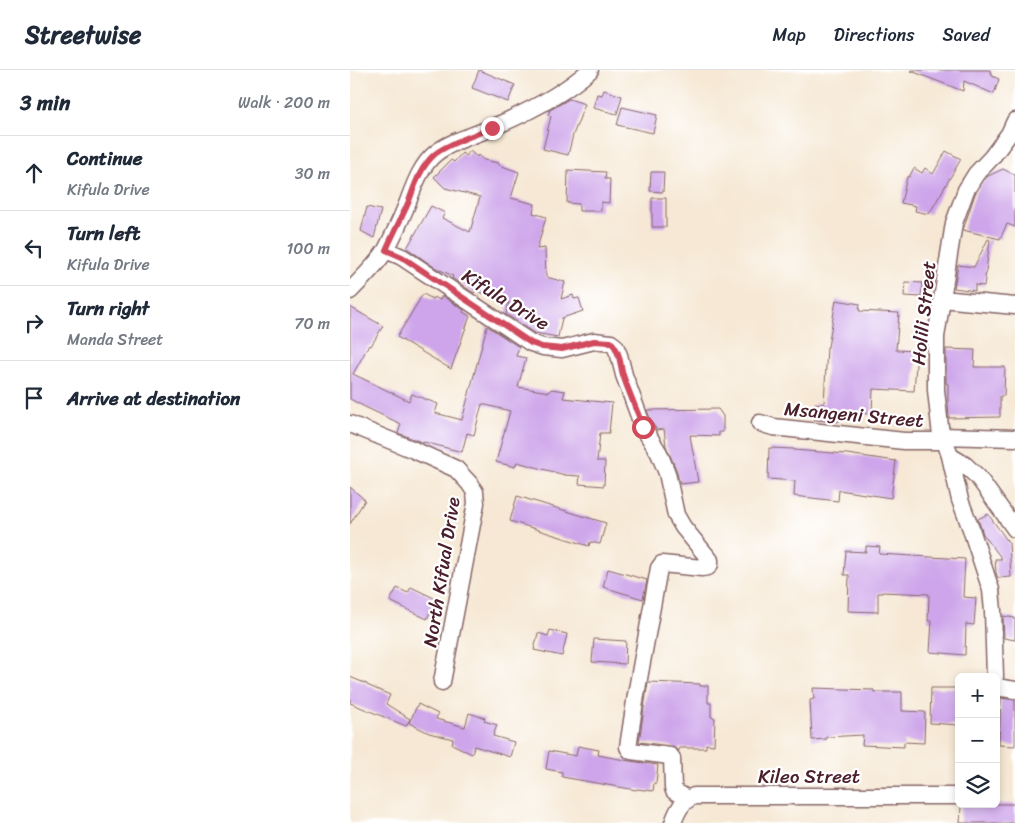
<!DOCTYPE html>
<meta charset="utf-8">
<style>
body{margin:0;font-family:Sriracha,sans-serif;background:#f2f2f3;color:#1f2937}
.controls{position:absolute;right:15px;bottom:15px;display:grid;overflow:hidden;border-radius:8px;box-shadow:0 2px 8px #0003}
.controls button{width:45px;height:45px;display:grid;place-items:center;padding:0;border:0;border-bottom:1px solid #e0e1e3;background:#fff;color:#1f2937;font:25px sans-serif}
.stop{position:absolute;width:15px;height:15px;margin:-11px;border:4px solid #d1495b;border-radius:50%;background:#fff}
.stop.end{background:#d1495b;border-color:#fff;box-shadow:0 1px 5px #0008}
.list{margin:0;padding:0;list-style:none}
h2{display:flex;justify-content:space-between;align-items:center;height:65px;margin:0;padding:0 20px;font-size:21px}
h2 small{font-size:16px;font-weight:400;color:#747a83}
.list li{display:grid;grid-template-columns:32px 1fr auto;gap:15px;align-items:center;box-sizing:border-box;height:75px;padding:0 20px;border-top:1px solid #e0e1e3}
.list b{display:block;font-size:19px;white-space:nowrap}
.list p{margin:0;font-size:16px;white-space:nowrap;color:#747a83}
.list em{font-size:16px;font-style:normal;color:#747a83}
.icon{flex:none;width:28px;height:28px;fill:none;stroke:currentColor;stroke-width:2;stroke-linecap:round;stroke-linejoin:round}
.map{position:relative;flex:none;width:665px;height:753px;overflow:hidden}
header{display:flex;align-items:center;gap:30px;box-sizing:border-box;height:70px;padding:0 25px;background:#fff;border-bottom:1px solid #e0e1e3}
header strong{font-size:24px}
nav{display:flex;gap:28px;margin-inline-start:auto;font-size:18px}
main{display:flex}
aside{flex:1;background:#fff}
.map>svg:first-child{display:block}
</style>
<header>
<strong>Streetwise</strong>
<nav><a>Map</a><a>Directions</a><a>Saved</a></nav>
</header>
<main>
<aside>
<h2>3 min<small>Walk · 200 m</small></h2>
<ul class="list">
<li><svg class="icon" aria-label="ahead" viewBox="0 0 24 24"><path d="M12 20V5M6 11l6-6 6 6"/></svg><div><b>Continue</b><p>Kifula Drive</p></div><em>30 m</em></li>
<li><svg class="icon" aria-label="left" viewBox="0 0 24 24"><path d="M17 20v-9H6M10 6l-5 5 5 5"/></svg><div><b>Turn left</b><p>Kifula Drive</p></div><em>100 m</em></li>
<li><svg class="icon" aria-label="right" viewBox="0 0 24 24"><path d="M7 20v-9h11M14 6l5 5-5 5"/></svg><div><b>Turn right</b><p>Manda Street</p></div><em>70 m</em></li>
<li><svg class="icon" aria-label="arrive" viewBox="0 0 24 24"><path d="M6 21V4h12l-3 4 3 4H6"/></svg><div><b>Arrive at destination</b></div></li>
</ul>
</aside>
<div class="map">
<svg width="665" height="753" viewBox="0 0 665 753">
<rect width="100%" height="100%" fill="#fff"/>
<filter id="ink" filterUnits="userSpaceOnUse"><feTurbulence type="fractalNoise" baseFrequency=".02" numOctaves="2"/><feDisplacementMap in="SourceGraphic" scale="10" xChannelSelector="R" yChannelSelector="G"/><feConvolveMatrix kernelMatrix="1 2 1 2 8 2 1 2 1" color-interpolation-filters="sRGB"/></filter>
<filter id="wash" filterUnits="userSpaceOnUse"><feTurbulence type="fractalNoise" baseFrequency=".0096" numOctaves="4" result="noise"/><feDisplacementMap in="SourceGraphic" scale="20" xChannelSelector="R" yChannelSelector="G"/><feGaussianBlur stdDeviation="1.12" result="paint"/><feColorMatrix in="noise" values="0 0 0 0 0 0 0 0 0 0 0 0 0 0 0 0 0 1.4 0 .05"/><feComposite in="paint" operator="in"/></filter>
<g filter="url(#wash)">
<rect width="100%" height="100%" fill="#f6e8d4"/>
<g id="blocks">
<path fill="#cea5ea" d="M129 0 165 15 158 32 122 18Z
M561 0H640L642 6 649 9 644 24 614 11 613 21 561 1Z
M254 20 272 26 267 44 243 38 247 24 252 25Z
M219 29 235 34 223 65 218 85 193 79 201 46 198 45 200 40Z
M272 37 307 45 303 63 267 55Z
M120 81 127 87 128 85 134 90 149 93V95L169 102 161 128 185 134 183 143 196 147 187 179 195 178 196 207 215 212 211 229 223 225 224 229 229 228 233 241 212 248 208 267 184 263 156 244 159 232 126 221 124 223 102 208 103 206 84 197 57 178 81 136 95 143 92 148 120 162 130 127 95 118 84 107 101 90 104 92 112 83 116 86Z
M596 81 611 89 579 144 565 141 566 136 551 133 557 107H559L564 98 572 103 575 98 583 104Z
M653 99 665 105V157L657 154 650 169 613 160 625 124 634 110 638 106Z
M218 100 256 102 255 109H260L259 133 251 132V141H229V134L217 133Z
M301 102H314L313 122 300 121Z
M302 128H316V157H302Z
M17 137 31 140 24 168 11 161Z
M638 169 640 170 634 216 625 215V221L604 218 608 195 624 197Z
M555 212 573 213 571 227 554 226Z
M73 224 83 229 84 227 90 230 92 226 114 240 113 242 120 246 101 299 47 267Z
M486 230 510 234 509 241 549 243 546 280 567 281 564 321 523 319 522 344 489 343 488 352 464 350 465 333 474 334 477 277H478Z
M0 237 33 256 21 276 19 275 3 304 59 331 62 324 88 334 85 343 112 350 137 256 169 277 166 286 176 288 168 317 199 322 201 319 215 321 213 328 262 333 259 363H250L247 391H255L254 416 229 414 230 406 215 405 167 392 165 397 146 392 160 341 132 334 124 365 117 363 112 382 74 372V373L48 363 51 354 15 337 0 329Z
M596 279 625 280 624 297H655L654 326H650V347L599 348 598 333V314L596 313Z
M368 339 373 346V362H369V366L340 365 348 412 330 414 326 399 316 376 314 359 307 360 302 353 297 340Z
M419 378 444 379V380L497 384 546 391 541 428 489 420 488 431 444 426 445 411 418 409Z
M0 417 15 430 0 454Z
M167 426 256 453 250 474 240 472 239 476 160 451Z
M638 444 659 473 661 507 648 508 646 503 645 489H652L633 464 628 449Z
M516 476 530 477 529 484 615 489 613 527 626 528 624 555 616 554 615 585 580 582 582 551H578L579 524 532 522V523H528V542L498 541 499 505H494L496 481 516 482Z
M258 499 297 510 293 529 253 517Z
M61 517 86 529 77 549 40 531 47 518 58 523Z
M653 546 665 548V570L654 568Z
M200 560 217 564 212 586 184 580 188 563 198 566Z
M244 569 276 571 275 594 242 592Z
M0 607 17 614V615L40 625 36 634 60 649 56 656 0 633Z
M298 612 350 614V616H358V633H361V647L365 648 364 675 356 674V678H329V681L321 676 289 672Z
M463 618 524 620V622H552V641L575 642 574 673 554 672V677L512 675 513 665 476 667 477 669 462 670 460 630 464 629Z
M581 618H609V655L580 653Z
M651 628 665 630V676L649 675Z
M68 634 88 644 86 649 115 657 119 643 135 648 134 651 147 655 143 666 164 672 160 687 124 676 122 684 102 674 103 669 79 663 59 653Z
M228 676 249 680 248 685 280 691 308 695 306 713H304L303 721 287 719 286 720 212 707V702L196 699 199 681 226 686Z
M614 734H665V753H610L611 736Z"/>
</g>
</g>
<g filter="url(#ink)">
<use href="#blocks" fill-opacity="0" stroke="#866566" stroke-width="1"/>
<g fill="none" stroke-linecap="round" stroke-linejoin="round">
<g stroke="#866566" stroke-width="19">
<path id="minor" d="M665 51 659 64 642 87 626 104 616 120 604 153 586 267V320L591 366 595 371 600 386 615 395 628 407 665 459
M36 180 52 187 181 273 193 277 212 279 244 271 261 273 265 276 269 285 274 305 293 357 309 383 317 403 326 445 333 457 360 490V494L358 497 352 498 312 494 309 498 286 625 278 677 281 681 320 686 322 688 323 718 324 721 338 729
M0 221C11 210 30 191 37 178 45 162 53 145 59 129 65 113 72 94 86 83 101 71 123 66 141 58 174 44 214 24 240 0
M592 229 665 236
M410 353 423 357 554 371H595
M0 354 64 380 106 399 119 413 125 422 126 433 92 612
M591 366 665 368
M600 386 610 430 621 459 641 520 643 541 645 607
M646 617 665 620
M323 753C327 741 332 731 344 726H609"/>
</g>
<use href="#minor" stroke="#fff" stroke-width="16"/>
</g>
</g>
<g fill="none" stroke-linecap="round" stroke-linejoin="round" filter="url(#ink)">
<path stroke="#d1495b" stroke-width="6" d="M142 58C125 65 99 73 85 84 71 96 65 114 59 131 52 147 43 164 36 180L52 187 181 273 192 277 212 279 244 271 261 272C270 281 270 294 273 305 279 323 287 340 293 357"/>
</g>
<g text-anchor="middle" stroke-width="4.5" stroke-linejoin="round" paint-order="stroke">
<g font-size="19" fill="#4a1f2b" stroke="#fff">
<text transform="translate(156 229) rotate(32)" y="7">Kifula Drive</text>
<text transform="translate(573 243) rotate(-84)" y="7">Holili Street</text>
<text transform="translate(504 344) rotate(5)" y="7">Msangeni Street</text>
<text transform="translate(91 502) rotate(-81)" y="7">North Kifual Drive</text>
<text x="459" y="713">Kileo Street</text>
</g>
</g>
</svg>
<div class="controls">
<button>+</button>
<button>−</button>
<button><svg class="icon" aria-label="layers" viewBox="0 0 24 24"><path d="M12 4l9 5-9 5-9-5zM3 14l9 5 9-5"/></svg></button>
</div>
<div class="stop" style="left:293px;top:357px"></div>
<div class="stop end" style="left:142px;top:58px"></div>
</div>
</main>
